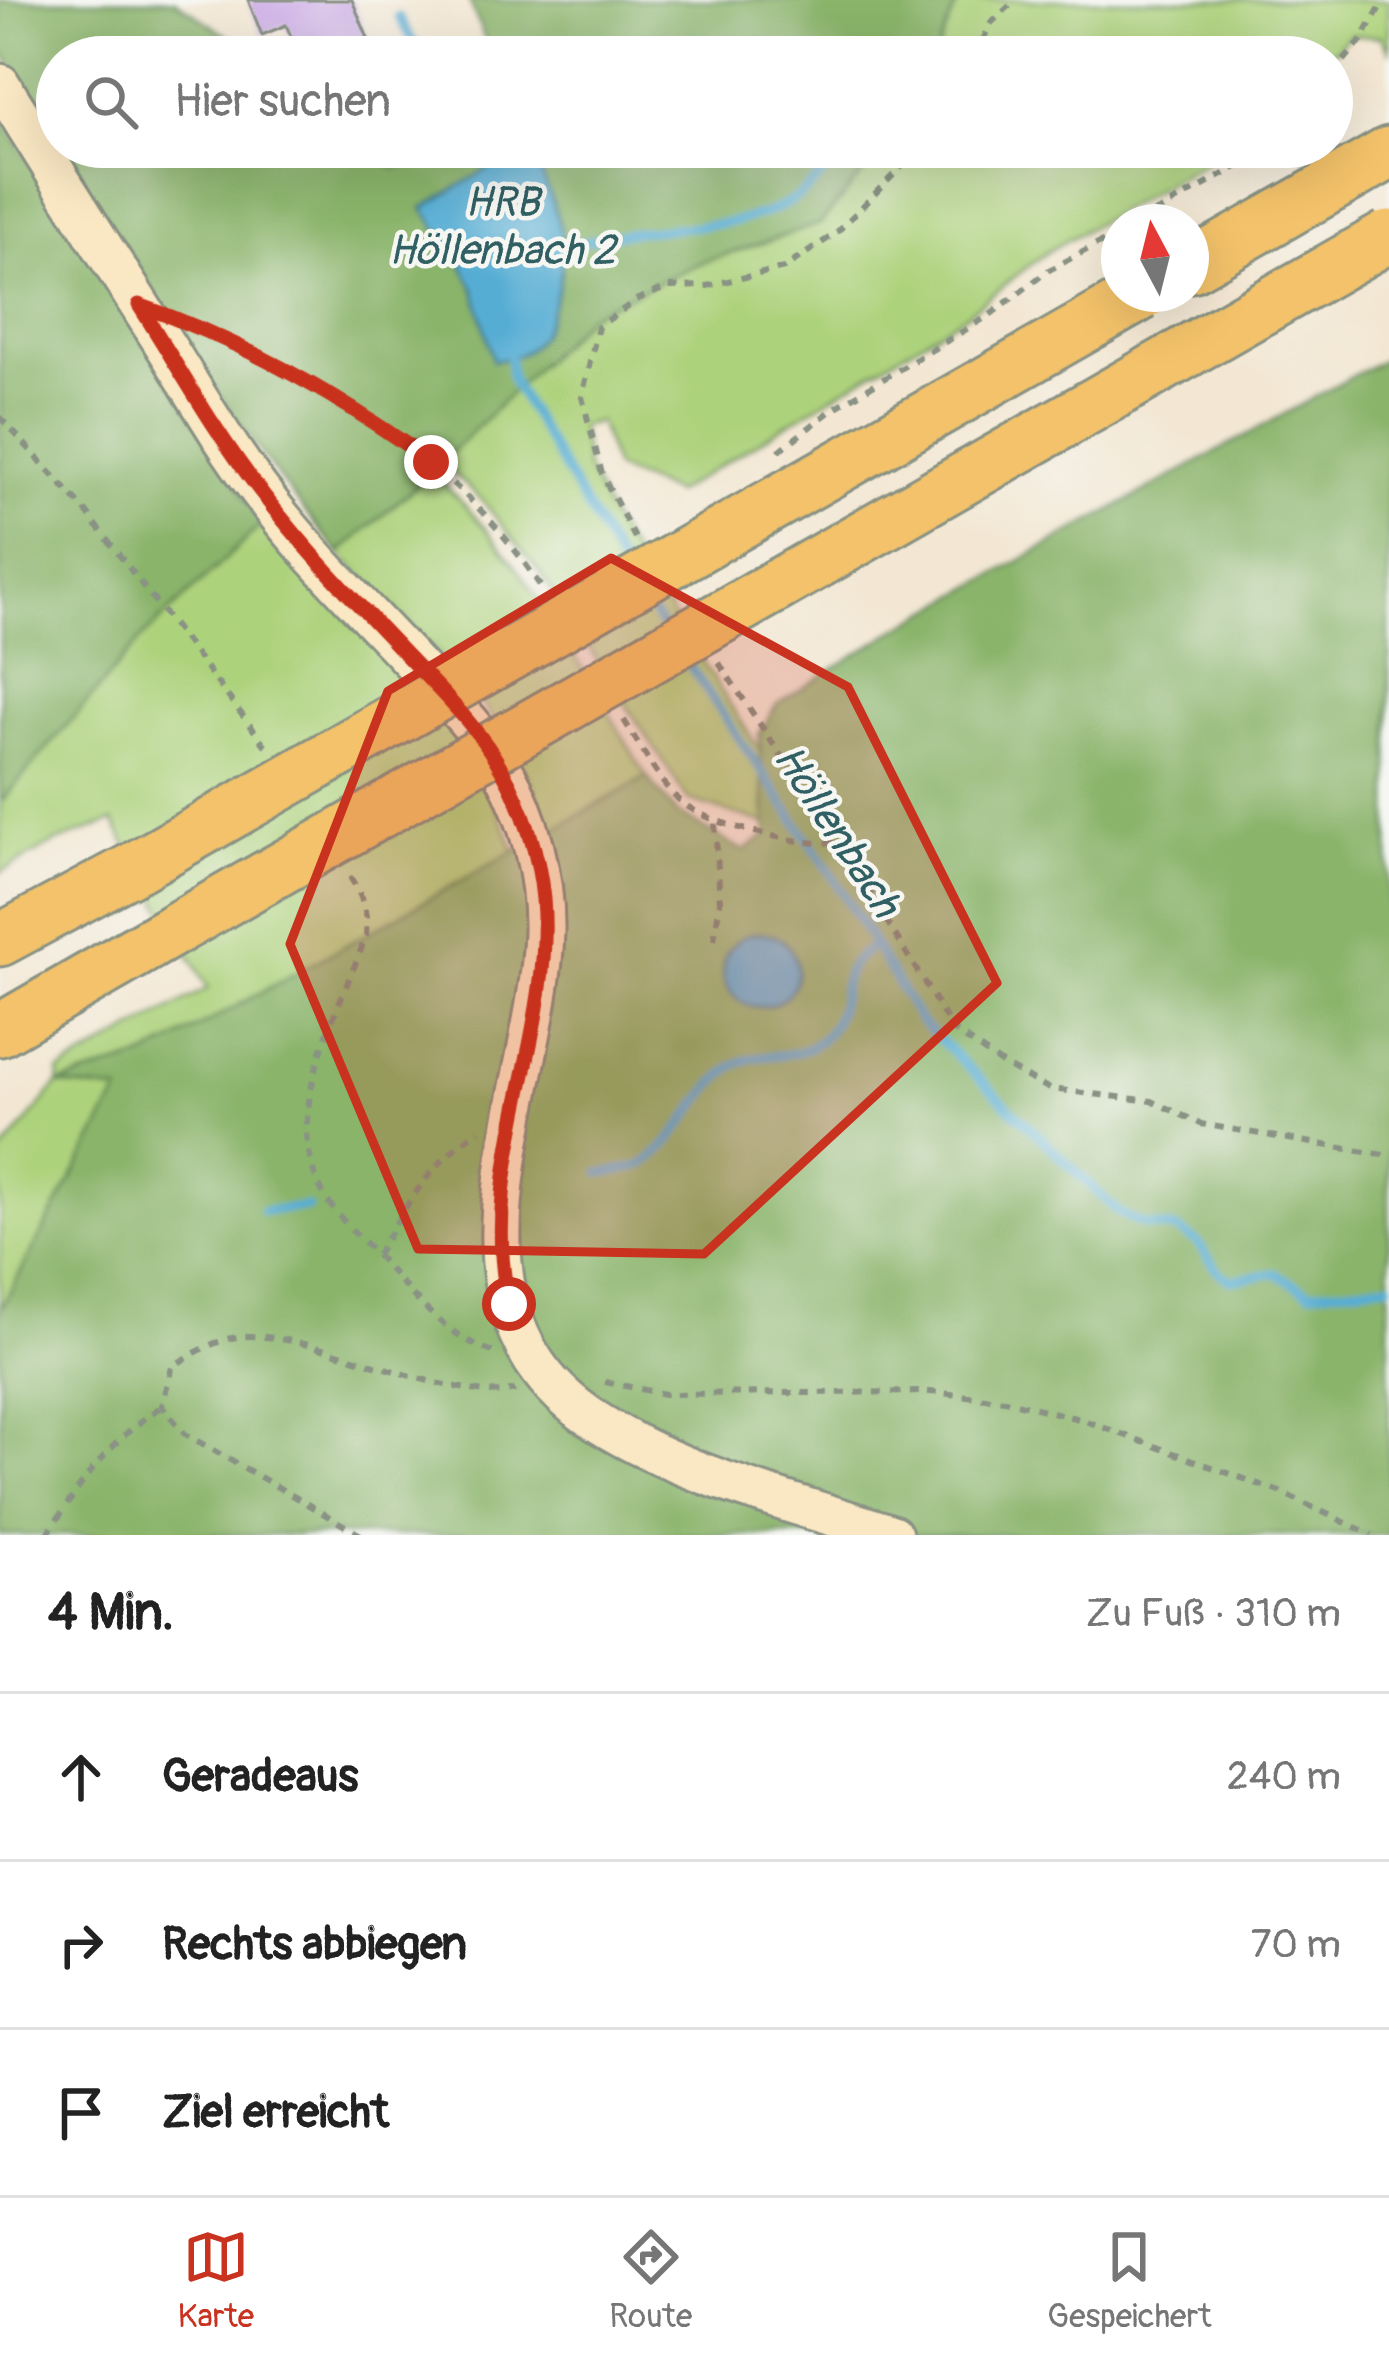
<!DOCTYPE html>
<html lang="de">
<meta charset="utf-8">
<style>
body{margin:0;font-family:Pangolin,sans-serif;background:#f2f2f2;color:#222}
.compass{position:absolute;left:1101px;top:204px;width:108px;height:108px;border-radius:50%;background:#fff;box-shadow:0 12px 48px #0002;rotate:353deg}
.stop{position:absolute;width:36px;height:36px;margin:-27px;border:9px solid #c8321e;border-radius:50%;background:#fff}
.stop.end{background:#c8321e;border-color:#fff;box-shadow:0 3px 12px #0008}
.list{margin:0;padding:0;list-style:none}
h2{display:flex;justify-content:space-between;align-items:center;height:156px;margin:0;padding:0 48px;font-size:51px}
h2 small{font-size:39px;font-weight:400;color:#767676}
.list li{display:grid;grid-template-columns:78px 1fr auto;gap:36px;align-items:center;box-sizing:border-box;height:168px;padding:0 48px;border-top:3px solid #e0e0e0}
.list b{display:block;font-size:45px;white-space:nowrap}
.list em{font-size:39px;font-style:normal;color:#767676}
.icon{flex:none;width:66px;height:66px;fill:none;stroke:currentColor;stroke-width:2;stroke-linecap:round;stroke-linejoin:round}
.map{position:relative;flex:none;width:1389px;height:1535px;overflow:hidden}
.search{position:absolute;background:#fff;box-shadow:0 12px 48px #0002;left:36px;right:36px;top:36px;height:132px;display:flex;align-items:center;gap:30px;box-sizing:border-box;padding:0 42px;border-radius:66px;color:#767676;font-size:45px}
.sheet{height:660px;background:#fff}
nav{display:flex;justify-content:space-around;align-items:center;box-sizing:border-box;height:168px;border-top:3px solid #e0e0e0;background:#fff;font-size:33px;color:#767676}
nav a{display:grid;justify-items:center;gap:6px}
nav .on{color:#c8321e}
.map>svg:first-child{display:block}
</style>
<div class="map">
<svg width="1389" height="1535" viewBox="0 0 1389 1535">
<rect width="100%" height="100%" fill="#f6f6f2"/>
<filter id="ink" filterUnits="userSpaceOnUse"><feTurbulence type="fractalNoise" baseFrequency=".00833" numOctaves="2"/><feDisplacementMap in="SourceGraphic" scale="24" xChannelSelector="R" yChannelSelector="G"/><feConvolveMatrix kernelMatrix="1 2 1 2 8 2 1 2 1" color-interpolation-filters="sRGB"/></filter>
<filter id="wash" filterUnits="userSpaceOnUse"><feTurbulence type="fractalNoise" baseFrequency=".004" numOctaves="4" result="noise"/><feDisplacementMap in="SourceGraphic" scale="48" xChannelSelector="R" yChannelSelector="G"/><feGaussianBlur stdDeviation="2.7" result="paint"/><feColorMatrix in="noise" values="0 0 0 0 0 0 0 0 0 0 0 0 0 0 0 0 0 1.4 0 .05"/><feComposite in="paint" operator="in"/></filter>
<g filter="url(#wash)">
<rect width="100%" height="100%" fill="#f3e7d3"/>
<path fill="#add27b" stroke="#668858" stroke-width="3" d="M965 0H1389V50L1381 36 1350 35 1328 57H935L956 5Z
M885 147H1231L1048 251 968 313 675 493 615 469 599 422 580 426 586 467 614 525 760 751 766 824 688 800 542 575 481 499 442 462 591 313 700 263 820 224Z
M431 473C525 555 583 672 647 777L550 834C519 719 419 635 339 553Z
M262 524C351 619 475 728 515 853L147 1056 62 1083 120 1092 0 1310V1155L58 1084 59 1072 208 988 113 821 54 843 0 873V803L140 640Z"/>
<path fill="#8ab46b" stroke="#547850" stroke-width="3" d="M0 0H175L258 57H57V139L0 48Z
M469 0H965L956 5 935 57H492Z
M0 115 262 524 140 640 0 803Z
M62 147H369L395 168 445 147H885L820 224 700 263 591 313 431 473 339 553C232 428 149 286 62 147Z
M1389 356V1535H0V1310L119 1092 58 1084 147 1056 647 777 676 812 744 851 767 835 759 734 777 704 897 629Z"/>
<path fill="#57add4" stroke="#3b7584" stroke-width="3" d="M524 147H529C560 215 576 246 548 319 538 347 522 359 493 361L475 290 458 257 423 208Z
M723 970a37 37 0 1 1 74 0a37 37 0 1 1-74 0Z"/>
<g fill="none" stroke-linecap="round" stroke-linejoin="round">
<path stroke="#57add4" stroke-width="9" d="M399 17 422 57
M557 252C633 215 735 243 800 195 818 182 831 164 845 147
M509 349 511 379 624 571
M640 595 665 631
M685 659 829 870 920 1021 1119 1213 1144 1225 1176 1229 1197 1242 1220 1273 1231 1280 1275 1273 1309 1292 1389 1284
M600 1173C614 1171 635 1170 646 1163 681 1139 699 1090 734 1066 762 1047 800 1067 828 1032 852 1000 830 969 874 946
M263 1211 308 1207"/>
</g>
<g id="blocks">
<path fill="#c49ee5" d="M248 0H352L374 53 364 57H300L286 25 262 35Z"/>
</g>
</g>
<g filter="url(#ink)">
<use href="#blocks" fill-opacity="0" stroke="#899284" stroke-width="3"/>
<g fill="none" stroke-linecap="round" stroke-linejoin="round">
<g stroke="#899284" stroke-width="45">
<path id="secondary" d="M0 84C56 174 113 264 170 353 198 398 225 445 257 487 303 550 360 605 413 662 444 695 480 729 503 770 530 818 545 876 544 932 539 1087 426 1303 587 1415 672 1474 794 1502 892 1535"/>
</g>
<g stroke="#899284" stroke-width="57">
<path id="motorway" d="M1191 266 1389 153
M0 940 138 866
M0 1030 175 929"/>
</g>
<path stroke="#899284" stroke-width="6" stroke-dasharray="9 9" stroke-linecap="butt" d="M975 57 991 23 1016 0
M1332 74 1361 41 1384 0
M1139 222 1237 167 1259 147
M193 324C329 387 463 461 544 592
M0 417 84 509 269 750
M779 451 833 409 990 315 1049 270 1119 233
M635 538 602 474 582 397 598 327 638 299 668 287 707 286 784 268 835 234 921 147
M719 663 839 842 953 1030 1005 1066 1050 1089 1152 1101 1201 1124 1389 1156
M624 720C671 797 672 813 764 834 789 840 813 845 839 842
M350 877C363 897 368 912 366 936 338 1015 276 1116 326 1198 340 1221 364 1240 381 1260 415 1298 444 1335 493 1352
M714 940 720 902 715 823
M377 1255C410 1200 425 1169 479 1130
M605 1382 665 1394 931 1392 1005 1400 1083 1420 1280 1492 1372 1535
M47 1535C84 1479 105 1445 162 1406
M361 1535 185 1434 162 1406 172 1367C195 1352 221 1336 250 1336 309 1337 389 1374 451 1386 473 1390 493 1396 515 1390"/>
<use href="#secondary" stroke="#fae7c3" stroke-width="39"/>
<use href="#motorway" stroke="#f3c26a" stroke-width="51"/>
<g stroke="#899284" stroke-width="57" stroke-linecap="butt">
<path id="motorway-bridge" d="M138 866 1142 294
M175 929 1389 236"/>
</g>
<use href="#motorway-bridge" stroke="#f3c26a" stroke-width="51"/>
</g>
</g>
<g fill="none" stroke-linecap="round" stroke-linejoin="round" filter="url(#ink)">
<path stroke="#c8321e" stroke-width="15" d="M431 462C340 396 245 342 139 305 178 366 214 431 258 488 304 549 357 603 409 658 442 693 479 728 502 770 524 808 539 855 543 899 555 1034 477 1165 509 1304"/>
</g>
<path fill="#c8321e" fill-opacity="0.2" stroke="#c8321e" stroke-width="9" stroke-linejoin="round" d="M611 558 848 687 997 983 704 1254 418 1249 290 944 388 691Z"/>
<g text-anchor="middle" stroke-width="9" stroke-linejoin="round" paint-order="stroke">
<g font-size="42" font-style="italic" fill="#305f64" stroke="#f6f6f2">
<text x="502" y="216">HRB<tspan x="502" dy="48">Höllenbach 2</tspan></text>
<text transform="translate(838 830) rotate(57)" y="15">Höllenbach</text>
</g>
</g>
</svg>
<svg class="compass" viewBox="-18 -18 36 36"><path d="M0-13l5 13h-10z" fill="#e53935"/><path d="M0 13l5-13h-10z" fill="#767676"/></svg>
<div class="stop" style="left:509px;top:1304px"></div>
<div class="stop end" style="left:431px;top:462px"></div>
<div class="search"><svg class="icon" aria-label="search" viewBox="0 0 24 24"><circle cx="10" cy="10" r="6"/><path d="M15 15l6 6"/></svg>Hier suchen</div>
</div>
<section class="sheet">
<h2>4 Min.<small>Zu Fuß · 310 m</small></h2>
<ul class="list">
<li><svg class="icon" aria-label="ahead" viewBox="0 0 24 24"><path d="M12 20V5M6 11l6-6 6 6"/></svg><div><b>Geradeaus</b></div><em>240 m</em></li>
<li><svg class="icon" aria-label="right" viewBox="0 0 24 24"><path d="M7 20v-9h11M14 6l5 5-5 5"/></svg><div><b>Rechts abbiegen</b></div><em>70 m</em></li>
<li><svg class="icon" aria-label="arrive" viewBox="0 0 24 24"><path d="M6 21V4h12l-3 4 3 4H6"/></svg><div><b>Ziel erreicht</b></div></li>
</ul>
</section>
<nav>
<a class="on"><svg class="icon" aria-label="map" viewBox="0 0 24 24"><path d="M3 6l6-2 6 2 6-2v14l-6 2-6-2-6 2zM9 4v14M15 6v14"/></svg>Karte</a>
<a><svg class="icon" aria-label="directions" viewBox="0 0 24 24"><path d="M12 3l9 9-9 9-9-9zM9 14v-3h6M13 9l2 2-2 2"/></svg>Route</a>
<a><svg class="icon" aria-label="saved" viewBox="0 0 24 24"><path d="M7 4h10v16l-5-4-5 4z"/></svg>Gespeichert</a>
</nav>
